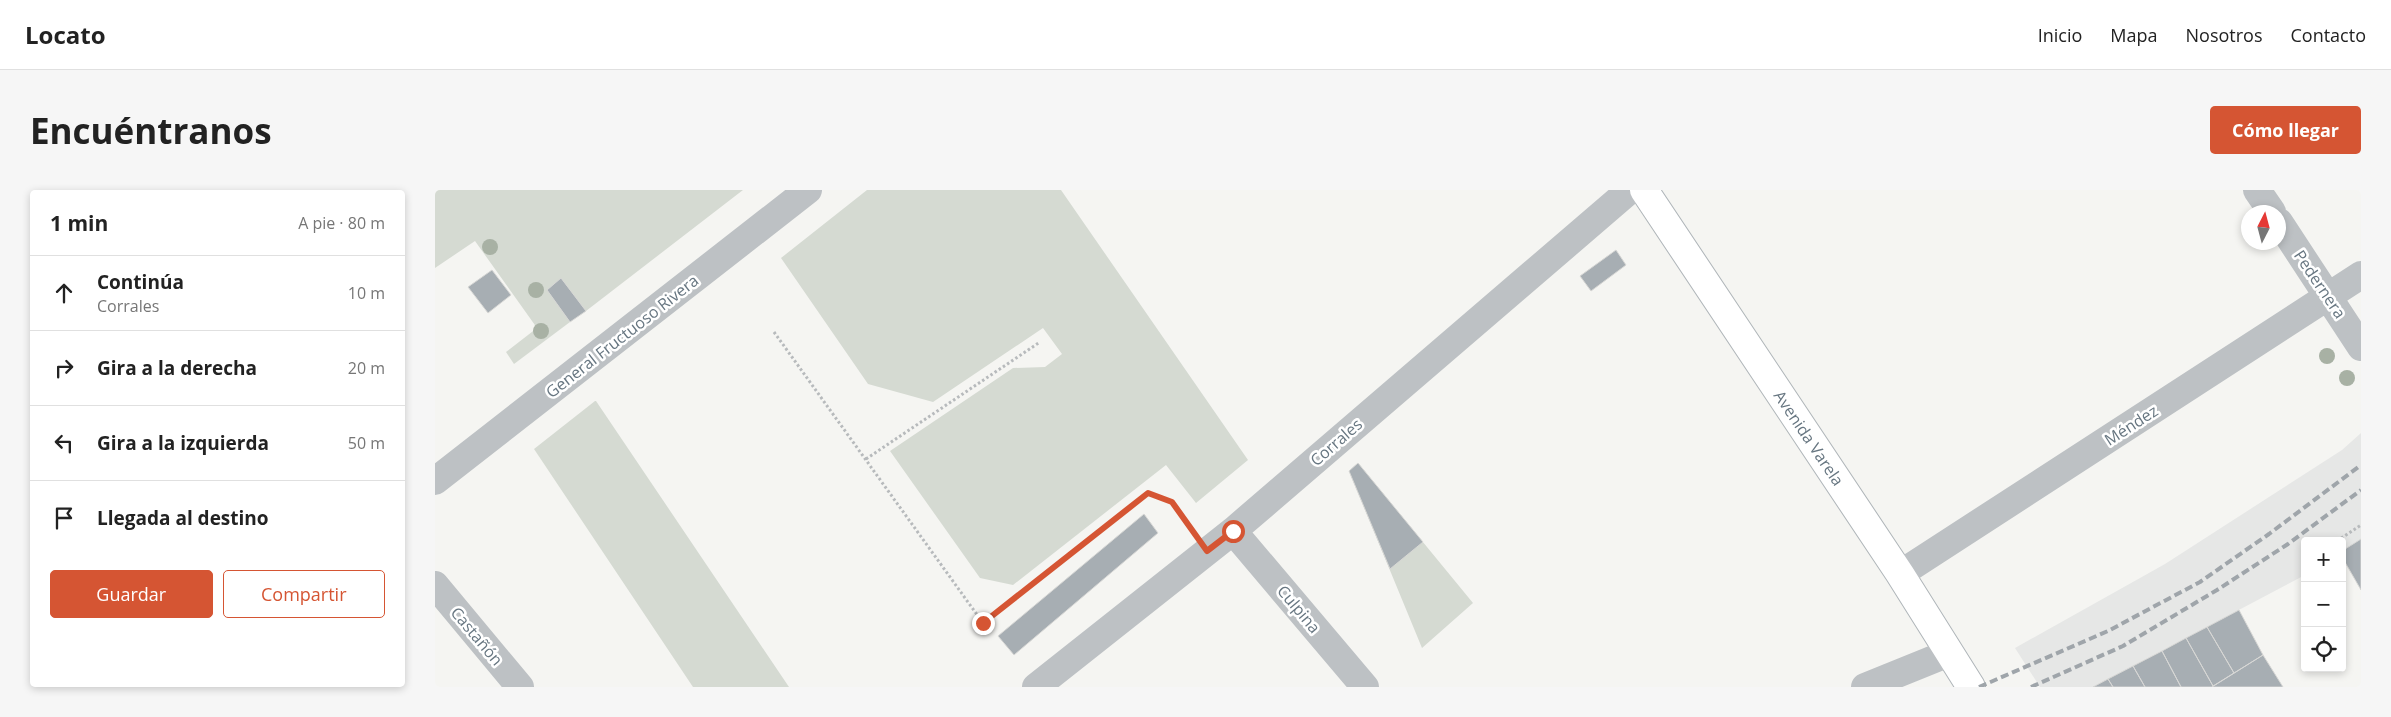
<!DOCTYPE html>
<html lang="es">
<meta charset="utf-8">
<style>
body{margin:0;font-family:"Open Sans",sans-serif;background:#f6f6f6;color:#222}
.controls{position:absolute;right:15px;bottom:15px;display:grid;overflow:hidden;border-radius:5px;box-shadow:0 2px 8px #0003}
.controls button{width:45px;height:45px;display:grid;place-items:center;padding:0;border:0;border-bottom:1px solid #e0e0e0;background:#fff;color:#222;font:25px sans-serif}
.compass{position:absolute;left:1806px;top:15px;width:45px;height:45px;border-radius:50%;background:#fff;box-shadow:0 2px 8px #0003;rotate:6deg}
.stop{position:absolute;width:15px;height:15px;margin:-11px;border:4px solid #d55533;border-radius:50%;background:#fff}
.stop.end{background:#d55533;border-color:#fff;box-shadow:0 1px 5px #0008}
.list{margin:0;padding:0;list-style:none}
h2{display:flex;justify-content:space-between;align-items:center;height:65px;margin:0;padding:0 20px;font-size:21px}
h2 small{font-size:16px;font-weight:400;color:#767676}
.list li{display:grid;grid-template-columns:32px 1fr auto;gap:15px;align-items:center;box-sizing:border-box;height:75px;padding:0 20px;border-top:1px solid #e0e0e0}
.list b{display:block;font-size:19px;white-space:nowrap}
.list p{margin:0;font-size:16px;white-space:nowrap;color:#767676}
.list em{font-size:16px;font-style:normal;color:#767676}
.actions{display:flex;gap:10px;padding:15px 20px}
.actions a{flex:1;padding:11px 0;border:1px solid #d55533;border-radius:5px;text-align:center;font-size:18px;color:#d55533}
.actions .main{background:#d55533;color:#fff}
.icon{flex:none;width:28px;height:28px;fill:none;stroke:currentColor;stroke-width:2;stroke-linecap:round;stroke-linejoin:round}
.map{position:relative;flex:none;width:1926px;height:497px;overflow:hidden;border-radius:5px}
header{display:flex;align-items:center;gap:30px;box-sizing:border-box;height:70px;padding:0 25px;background:#fff;border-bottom:1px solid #e0e0e0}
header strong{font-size:24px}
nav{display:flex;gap:28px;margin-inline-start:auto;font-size:18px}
.intro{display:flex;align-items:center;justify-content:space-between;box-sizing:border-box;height:120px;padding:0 30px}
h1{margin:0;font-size:35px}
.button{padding:12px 22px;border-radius:5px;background:#d55533;color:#fff;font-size:18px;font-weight:700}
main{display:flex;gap:30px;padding:0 30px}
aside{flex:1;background:#fff;border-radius:5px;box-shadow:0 2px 8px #0003}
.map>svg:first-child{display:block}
</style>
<header>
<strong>Locato</strong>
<nav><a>Inicio</a><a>Mapa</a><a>Nosotros</a><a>Contacto</a></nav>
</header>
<div class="intro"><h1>Encuéntranos</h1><a class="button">Cómo llegar</a></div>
<main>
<aside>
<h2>1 min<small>A pie · 80 m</small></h2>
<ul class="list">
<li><svg class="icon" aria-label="ahead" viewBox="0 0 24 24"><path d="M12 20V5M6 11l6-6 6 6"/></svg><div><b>Continúa</b><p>Corrales</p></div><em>10 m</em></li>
<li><svg class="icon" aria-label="right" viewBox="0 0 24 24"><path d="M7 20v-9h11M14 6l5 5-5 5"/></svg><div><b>Gira a la derecha</b></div><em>20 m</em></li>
<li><svg class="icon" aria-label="left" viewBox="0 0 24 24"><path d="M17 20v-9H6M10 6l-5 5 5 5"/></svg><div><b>Gira a la izquierda</b></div><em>50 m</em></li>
<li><svg class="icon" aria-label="arrive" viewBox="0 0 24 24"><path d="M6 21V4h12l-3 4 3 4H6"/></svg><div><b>Llegada al destino</b></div></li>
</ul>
<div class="actions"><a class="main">Guardar</a><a>Compartir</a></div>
</aside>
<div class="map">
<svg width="1926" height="497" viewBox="0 0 1926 497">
<rect width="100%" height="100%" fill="#f5f5f2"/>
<path fill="#e6e7e6" d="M1926 243V349L1907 361V351H1870V385L1658 497H1605L1580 458 1730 374 1907 260Z"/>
<path fill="#d5dad2" d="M0 0H308L151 121 126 88 112 100 135 132 79 174 71 162 102 138 40 51 0 78Z
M432 0H626L813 270 761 313 731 275 578 395 545 388 455 261 578 178 610 177 627 164 608 138 498 212 433 194 346 68Z
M160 211H161L354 497H258L99 259Z
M923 273 1038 413 987 458 914 281Z"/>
<path fill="#a7aeb3" stroke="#d7d7d5" d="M1181 60 1191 75 1156 101 1145 86Z
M57 80 76 105 53 123 33 97Z
M126 88 151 121 135 132 112 100Z
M923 273 988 352 955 379 914 281Z
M709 324 723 343 579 465 563 446Z
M1926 349V400L1907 367V361Z
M1804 420 1828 465 1799 483 1772 437Z
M1772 437 1799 483 1778 496 1751 448Z
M1751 448 1778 496 1777 497H1746L1727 461Z
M1727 461 1746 497H1710L1698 476Z
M1828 465 1848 497H1777Z
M1698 476 1710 497H1678L1673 489Z
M1673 489 1678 497H1658Z"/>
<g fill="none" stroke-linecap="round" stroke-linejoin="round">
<g stroke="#afb5b9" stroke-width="30">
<path id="secondary" d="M1209 0 1465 384 1536 497"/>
</g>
<path stroke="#b7babc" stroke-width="3" stroke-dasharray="2.5 2.5" stroke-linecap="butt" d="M339 142 548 433 713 303 737 312 755 339
M431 269 605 152
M1902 351 1926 335"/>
<path stroke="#bdc1c4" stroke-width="28" d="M1822 0 1837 22
M1844 32 1926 157
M0 291 373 0
M798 341 930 497
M1465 384 1926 85
M0 395 85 497
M601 497 798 341 1195 0
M1430 497 1514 463"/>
<use href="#secondary" stroke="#fff" stroke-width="28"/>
<path stroke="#9fa5aa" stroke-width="4" stroke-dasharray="8 4" stroke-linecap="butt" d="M1544 497 1673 441 1765 392 1834 344 1926 275
M1596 497 1688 456 1782 400 1853 354 1926 300"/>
</g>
<g fill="#a8b1a4">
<circle cx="55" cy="57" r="8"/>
<circle cx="101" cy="100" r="8"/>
<circle cx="106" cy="141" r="8"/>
<circle cx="1892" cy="166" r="8"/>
<circle cx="1912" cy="188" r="8"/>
</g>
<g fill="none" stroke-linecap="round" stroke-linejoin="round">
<path stroke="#d55533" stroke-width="6" d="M548 433 713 303 737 312 772 361 798 341"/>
</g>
<g text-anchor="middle" stroke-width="5" stroke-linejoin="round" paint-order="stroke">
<g font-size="16" fill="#677681" stroke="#fff">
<text transform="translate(1885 94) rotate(56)" y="6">Pedernera</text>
<text transform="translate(187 146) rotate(-38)" y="6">General Fructuoso Rivera</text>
<text transform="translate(1696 235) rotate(-33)" y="6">Méndez</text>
<text transform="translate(1374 248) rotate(56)" y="6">Avenida Varela</text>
<text transform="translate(901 252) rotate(-41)" y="6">Corrales</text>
<text transform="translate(864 419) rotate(50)" y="6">Culpina</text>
<text transform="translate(42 446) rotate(50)" y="6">Castañón</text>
</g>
</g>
</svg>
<div class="controls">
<button>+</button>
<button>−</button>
<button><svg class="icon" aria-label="locate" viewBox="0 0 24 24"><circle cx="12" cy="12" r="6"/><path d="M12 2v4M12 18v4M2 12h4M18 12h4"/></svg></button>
</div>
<svg class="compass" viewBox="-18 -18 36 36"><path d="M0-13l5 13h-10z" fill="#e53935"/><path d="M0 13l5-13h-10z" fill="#767676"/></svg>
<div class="stop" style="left:798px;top:341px"></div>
<div class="stop end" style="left:548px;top:433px"></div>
</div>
</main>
